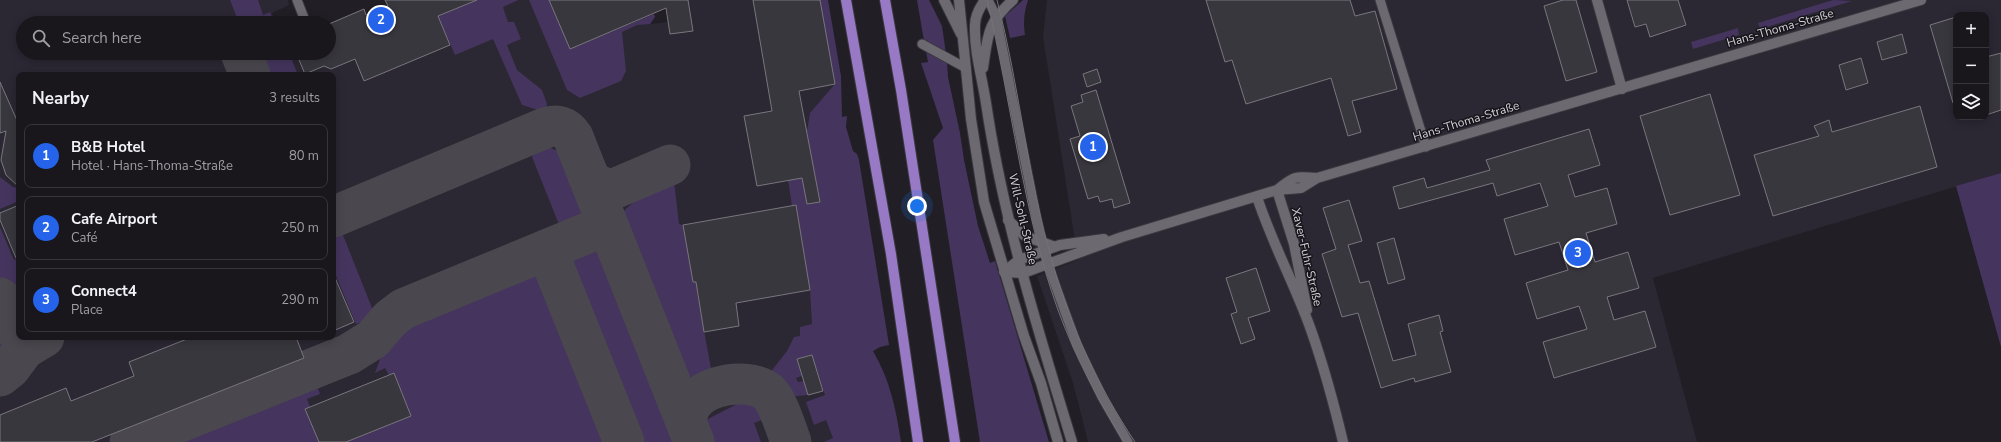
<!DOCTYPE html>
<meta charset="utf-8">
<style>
body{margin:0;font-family:"Nunito Sans",sans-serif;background:#262329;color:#f1f3f6}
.controls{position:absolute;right:12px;top:12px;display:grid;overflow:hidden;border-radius:8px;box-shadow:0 2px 10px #0003}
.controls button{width:36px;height:36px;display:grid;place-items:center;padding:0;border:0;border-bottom:1px solid #37353b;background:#19161c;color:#f1f3f6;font:20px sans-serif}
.you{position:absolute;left:917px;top:206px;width:14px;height:14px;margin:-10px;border:3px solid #fff;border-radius:50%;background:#1a73e8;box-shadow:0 0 0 6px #1a73e833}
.badge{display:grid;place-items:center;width:26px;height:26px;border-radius:50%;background:#2563eb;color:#fff;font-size:13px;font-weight:700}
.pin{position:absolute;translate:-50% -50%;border:2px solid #fff;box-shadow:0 1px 4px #0006}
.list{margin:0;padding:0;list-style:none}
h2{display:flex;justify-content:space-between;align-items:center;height:52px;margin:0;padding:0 16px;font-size:17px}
h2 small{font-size:13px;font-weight:400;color:#9f9fa3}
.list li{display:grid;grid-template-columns:26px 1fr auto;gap:12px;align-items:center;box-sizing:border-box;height:64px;margin:0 8px 8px;padding:0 8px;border:1px solid #37353b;border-radius:8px}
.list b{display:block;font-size:15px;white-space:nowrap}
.list p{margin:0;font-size:13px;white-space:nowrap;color:#9f9fa3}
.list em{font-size:13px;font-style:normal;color:#9f9fa3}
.icon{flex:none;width:22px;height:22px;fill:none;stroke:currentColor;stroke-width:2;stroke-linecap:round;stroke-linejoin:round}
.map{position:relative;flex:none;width:2001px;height:442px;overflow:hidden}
.search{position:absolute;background:#19161c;box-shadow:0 2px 10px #0003;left:16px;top:16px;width:320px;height:44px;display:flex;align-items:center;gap:10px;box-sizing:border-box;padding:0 14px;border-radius:22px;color:#9f9fa3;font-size:15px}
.panel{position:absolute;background:#19161c;box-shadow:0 2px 10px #0003;left:16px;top:72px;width:320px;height:268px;border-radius:8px}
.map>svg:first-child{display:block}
</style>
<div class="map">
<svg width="2001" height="442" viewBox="0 0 2001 442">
<rect width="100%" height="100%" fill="#211e25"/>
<path fill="#2b2733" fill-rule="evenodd" d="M0 0H288L289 5 272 13 276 23H23V53H329V24L364 9 366 15 388 6 386 0H549L570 49 654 14 655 17 650 24 668 22 665 0H820L835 84 824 98 816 180 820 202 842 442H0ZM19 75H333V337H19Z
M1047 0H2001V173L1653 278 1697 442H1088L1073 383 1037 276 1078 260 1043 37ZM1956 15H1986V117H1956Z"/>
<path fill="#45355e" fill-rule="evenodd" d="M230 0H258L263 15 270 12 274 23H239Z
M477 0H518L503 7 508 22H514L521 39 507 45 517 70 542 90 547 104 545 112 522 105 493 39 455 55 438 16Z
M529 0H549L570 49 654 14 655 17 650 24 637 25 622 32 626 71 621 81 580 98 567 90Z
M820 0H828L841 76 842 117 847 116 846 127 853 151 857 154 859 160 889 345 880 347 873 351C890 380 896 409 901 442H824L833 438 826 420 814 425 806 402 825 395 812 355 797 359 802 376 796 378 798 382 804 381 808 395 785 397 779 385 769 374 787 351 794 337 800 336V327L812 324 810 290 796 206H792L788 180 814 175 807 131 810 113 835 84ZM816 180 820 201 807 204 803 182Z
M917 0H929L942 26 946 54 924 41Z
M1023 0H1028C1024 12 1023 23 1025 35L1010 38 1005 16Z
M1833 0 1852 1 1760 29 1758 23Z
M1738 28 1739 35 1693 49 1691 42Z
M926 51 947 62 948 77 960 133 964 160 978 226 990 263 995 261 1049 442H980L933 140 943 128 921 63 928 62Z
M274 53H289L298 75H265L260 63 266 56Z
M541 144 568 155 592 215 588 221 571 228 558 222 532 157 536 148Z
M2001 173V347L1956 186Z
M0 177 13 187 19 188V201L0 209Z
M674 181 679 224 683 225 693 282 735 275 733 286 697 292 712 374 698 381 683 374 678 369 618 219C630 199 655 191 674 181Z
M0 227 14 260 19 258V314L14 310 0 278Z
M333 227 341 230 376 318 356 324 336 276 333 277Z
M588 245 596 246 607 251 683 442H346L411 416 385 368 375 373 390 332 396 325Z
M0 319 9 342 0 349Z
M313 376 320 394 307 399 310 407 306 409 319 442H157Z
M747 402 759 410 762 420 754 423 761 442H706L702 430 706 420 739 403Z"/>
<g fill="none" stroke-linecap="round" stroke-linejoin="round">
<path stroke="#4a484e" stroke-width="41" d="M241 53 250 75
M588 176C595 185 604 190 616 188L670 165
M333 217 545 128C557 124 566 126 573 137L694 442
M547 250 624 442
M0 298 9 321 19 334
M0 376 10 368 24 349 44 337
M687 423C683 387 745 374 768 392 778 401 786 429 791 442
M130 442 349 354 373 339 390 319 403 309 597 229 612 235"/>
</g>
<path fill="#39373e" stroke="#79767e" d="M385 0H477L438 16 450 45 364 81 355 59 331 69 324 66 305 74 296 53H329V24L364 9 366 15 388 6Z
M549 0H688L693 31 670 34 666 8 570 49Z
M753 0H820L835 84 799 91 820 202 807 204 802 178 757 186 744 116 772 111Z
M1206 0H1350L1355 16 1375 11 1397 89 1352 101 1361 132 1348 136 1331 78 1246 104 1232 60 1225 62Z
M1563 0H1576L1597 72 1566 81 1544 6Z
M1627 0H1678L1686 25 1650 37 1646 24 1635 27Z
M1956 17V102L1953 103 1930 25Z
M1902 34 1907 53 1882 60 1877 42Z
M2001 53V110L1986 115V57Z
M1861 58 1868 83 1846 90 1839 65Z
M1097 69 1101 82 1087 87 1083 74Z
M0 82 19 125V187L6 175 1 160 6 131 0 133Z
M1096 90 1130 203 1114 208 1112 199 1100 202 1098 196 1088 199 1070 139 1080 136 1071 106 1083 102 1081 95Z
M1710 94 1740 195 1670 215 1640 116Z
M1920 106 1937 167 1773 216 1754 155 1819 136 1814 126 1829 120 1832 132Z
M1589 129 1600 165 1568 175 1575 197 1607 188 1617 224 1586 233 1595 262 1628 252 1639 288 1607 297 1614 320 1645 311 1656 347 1554 378 1543 342 1587 329 1579 306 1537 319 1526 283 1568 270 1559 242 1515 255 1504 219 1548 206 1540 183 1497 196 1493 183 1399 209 1393 187 1424 178 1427 188 1490 170 1486 160Z
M1349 200 1362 241 1348 245 1360 283 1369 281 1393 361 1416 355 1408 324 1439 315 1443 331 1440 332 1451 372 1415 382 1414 378 1381 388 1358 313 1342 317 1322 254 1336 249 1323 208Z
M19 205V265L0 220V213Z
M796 205 810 290 736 303 739 326 704 332 696 282H693L683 225Z
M1394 238 1405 279 1388 284 1377 243Z
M1256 268 1270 311 1248 318 1255 339 1241 344 1231 314 1237 312 1226 278Z
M333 273 354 322 333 331Z
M192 337H296L304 358 92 442H0V415L66 388 71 401 134 376 129 362Z
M812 355 823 391 808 395 797 359Z
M394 373 411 416 346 442H319L305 409Z"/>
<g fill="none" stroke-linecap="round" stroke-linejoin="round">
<g stroke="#3a383e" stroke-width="11">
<path id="lane" d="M297 0 306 23
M988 0 996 16 1037 221 1048 265 1077 345 1102 397 1128 442
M1380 0 1426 147
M922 44 966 68"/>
</g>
<g stroke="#3a383e" stroke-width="12">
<path id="street" d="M1597 0 1622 89
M1277 190 1294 244 1307 310
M1277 190C1294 176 1295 176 1317 178
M1257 197C1272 243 1295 285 1311 330 1324 367 1334 404 1343 442
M1008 220 1025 236 1055 247
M1004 272 1023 273 1122 237 1277 190 1301 188 1317 178 1921 0
M1004 272 1019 260 1060 245 1104 239"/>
</g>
<g stroke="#3a383e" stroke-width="12">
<path id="secondary" d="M944 0 961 34
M959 0 971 119 984 202 1024 336 1041 383 1058 442
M985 0C980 7 975 16 975 25 974 51 982 77 986 103 1003 218 1038 331 1072 442
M983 68C988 35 987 23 1013 0"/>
</g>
<g stroke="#3a383e" stroke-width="12">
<path id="primary" d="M846 0 891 254 918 442
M885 0 901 90 955 442"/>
</g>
<use href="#lane" stroke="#6c6971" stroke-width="9"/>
<use href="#street" stroke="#6c6971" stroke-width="10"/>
<use href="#secondary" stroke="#6c6971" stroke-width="10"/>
<use href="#primary" stroke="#9879c6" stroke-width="10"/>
<path stroke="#747277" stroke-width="1" d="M987 0C1012 103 1022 210 1058 310 1075 356 1098 400 1124 442
M997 0C1020 87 1027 178 1053 264 1071 327 1098 387 1135 442"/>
</g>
<g text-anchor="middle" stroke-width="3" stroke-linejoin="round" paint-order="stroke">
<g font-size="12" fill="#d1d0d4" stroke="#17151b">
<text transform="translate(1780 28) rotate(-16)" y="4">Hans-Thoma-Straße</text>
<text transform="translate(1466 121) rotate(-17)" y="4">Hans-Thoma-Straße</text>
<text transform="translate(1023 219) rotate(77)" y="4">Will-Sohl-Straße</text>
<text transform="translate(1307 257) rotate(77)" y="4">Xaver-Fuhr-Straße</text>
</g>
</g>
</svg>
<div class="controls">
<button>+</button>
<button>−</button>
<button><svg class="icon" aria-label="layers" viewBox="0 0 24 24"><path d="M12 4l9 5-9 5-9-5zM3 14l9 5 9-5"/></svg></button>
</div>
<div class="you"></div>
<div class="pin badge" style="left:1093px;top:147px">1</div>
<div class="pin badge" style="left:381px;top:20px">2</div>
<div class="pin badge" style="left:1578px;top:253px">3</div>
<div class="search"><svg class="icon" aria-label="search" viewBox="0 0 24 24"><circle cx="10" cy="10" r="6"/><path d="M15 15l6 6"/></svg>Search here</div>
<section class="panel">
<h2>Nearby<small>3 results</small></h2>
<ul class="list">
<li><span class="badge">1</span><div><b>B&amp;B Hotel</b><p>Hotel · Hans-Thoma-Straße</p></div><em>80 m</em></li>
<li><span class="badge">2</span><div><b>Cafe Airport</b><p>Café</p></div><em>250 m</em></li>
<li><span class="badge">3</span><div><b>Connect4</b><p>Place</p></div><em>290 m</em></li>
</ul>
</section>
</div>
